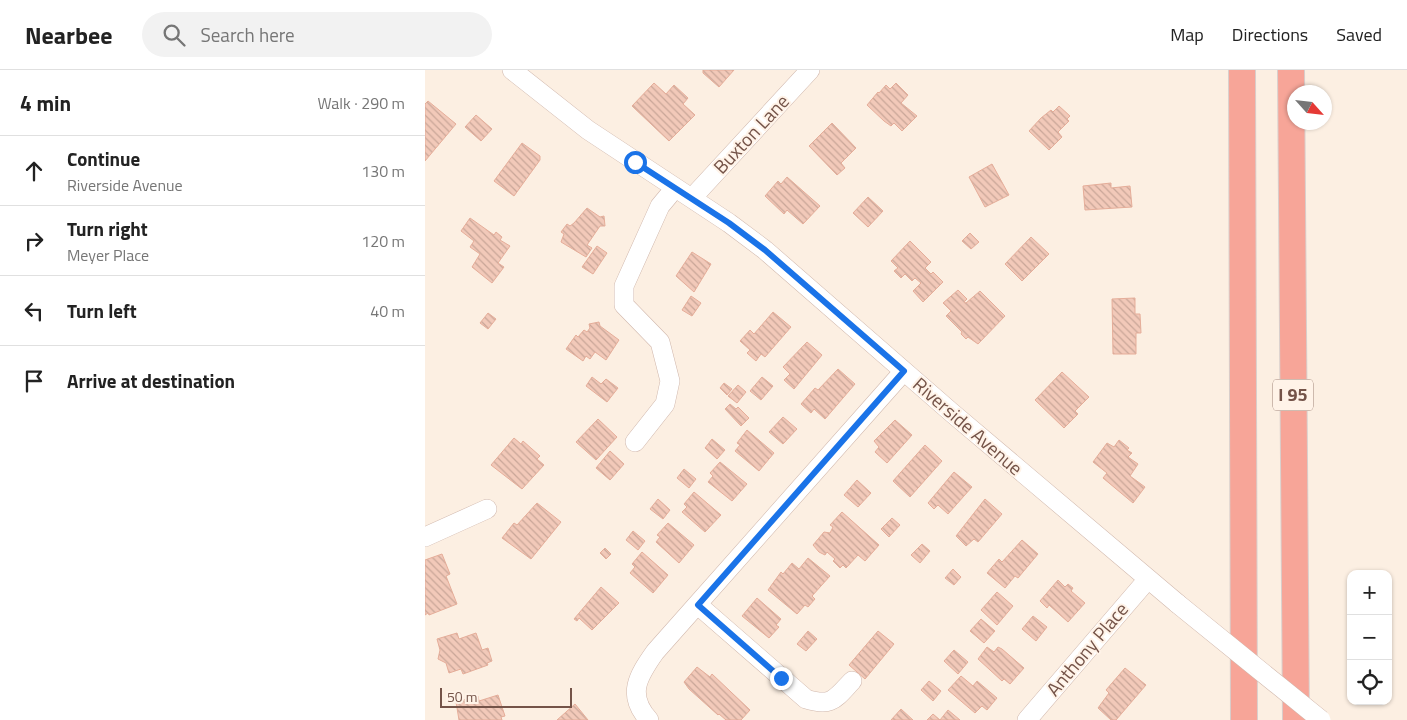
<!DOCTYPE html>
<meta charset="utf-8">
<style>
body{margin:0;font-family:"Titillium Web",sans-serif;background:#f2f2f2;color:#222}
.controls{position:absolute;right:15px;bottom:15px;display:grid;overflow:hidden;border-radius:10px;box-shadow:0 1px 4px #0004}
.controls button{width:45px;height:45px;display:grid;place-items:center;padding:0;border:0;border-bottom:1px solid #e0e0e0;background:#fff;color:#222;font:25px sans-serif}
.compass{position:absolute;left:862px;top:15px;width:45px;height:45px;border-radius:50%;background:#fff;box-shadow:0 1px 4px #0004;rotate:117deg}
.scale{position:absolute;left:15px;bottom:12px;width:132px;box-sizing:border-box;padding-left:5px;border:2px solid #745348;border-top:0;font-size:14px;line-height:18px;white-space:nowrap;color:#745348;-webkit-text-stroke:4px #fff3e8;paint-order:stroke}
.stop{position:absolute;width:15px;height:15px;margin:-11px;border:4px solid #1a73e8;border-radius:50%;background:#fff}
.stop.end{background:#1a73e8;border-color:#fff;box-shadow:0 1px 5px #0008}
.list{margin:0;padding:0;list-style:none}
h2{display:flex;justify-content:space-between;align-items:center;height:65px;margin:0;padding:0 20px;font-size:21px}
h2 small{font-size:16px;font-weight:400;color:#767676}
.list li{display:grid;grid-template-columns:32px 1fr auto;gap:15px;align-items:center;box-sizing:border-box;height:70px;padding:0 20px;border-top:1px solid #e0e0e0}
.list b{display:block;font-size:19px;white-space:nowrap}
.list p{margin:0;font-size:16px;white-space:nowrap;color:#767676}
.list em{font-size:16px;font-style:normal;color:#767676}
.icon{flex:none;width:28px;height:28px;fill:none;stroke:currentColor;stroke-width:2;stroke-linecap:round;stroke-linejoin:round}
.map{position:relative;flex:none;width:982px;height:650px;overflow:hidden}
header{display:flex;align-items:center;gap:30px;box-sizing:border-box;height:70px;padding:0 25px;background:#fff;border-bottom:1px solid #e0e0e0}
header strong{font-size:24px}
nav{display:flex;gap:28px;margin-inline-start:auto;font-size:18px}
.search{width:350px;height:45px;background:#f2f2f2;display:flex;align-items:center;gap:12px;box-sizing:border-box;padding:0 18px;border-radius:28px;color:#767676;font-size:19px}
main{display:flex}
aside{flex:1;background:#fff}
.map>svg:first-child{display:block}
</style>
<header>
<strong>Nearbee</strong>
<div class="search"><svg class="icon" aria-label="search" viewBox="0 0 24 24"><circle cx="10" cy="10" r="6"/><path d="M15 15l6 6"/></svg>Search here</div>
<nav><a>Map</a><a>Directions</a><a>Saved</a></nav>
</header>
<main>
<aside>
<h2>4 min<small>Walk · 290 m</small></h2>
<ul class="list">
<li><svg class="icon" aria-label="ahead" viewBox="0 0 24 24"><path d="M12 20V5M6 11l6-6 6 6"/></svg><div><b>Continue</b><p>Riverside Avenue</p></div><em>130 m</em></li>
<li><svg class="icon" aria-label="right" viewBox="0 0 24 24"><path d="M7 20v-9h11M14 6l5 5-5 5"/></svg><div><b>Turn right</b><p>Meyer Place</p></div><em>120 m</em></li>
<li><svg class="icon" aria-label="left" viewBox="0 0 24 24"><path d="M17 20v-9H6M10 6l-5 5 5 5"/></svg><div><b>Turn left</b></div><em>40 m</em></li>
<li><svg class="icon" aria-label="arrive" viewBox="0 0 24 24"><path d="M6 21V4h12l-3 4 3 4H6"/></svg><div><b>Arrive at destination</b></div></li>
</ul>
</aside>
<div class="map">
<svg width="982" height="650" viewBox="0 0 982 650">
<defs>
<pattern id="building-back-hatch" width="6" height="6" patternUnits="userSpaceOnUse" patternTransform="scale(1.25)"><rect width="6" height="6" fill="#f2c9b9"/><path d="M-1 5l2 2M0 0l6 6M5-1l2 2" fill="none" stroke="#c9a698"/></pattern>
</defs>
<rect width="100%" height="100%" fill="#fcefe2"/>
<path fill="url(#building-back-hatch)" stroke="#e5ad99" d="M278 0H309L294 17 278 3Z
M229 13 241 24 249 15 263 28 258 34 270 45 244 71 207 36Z
M471 13 483 25 476 33 492 46 477 61 469 53 466 56 459 51 442 35 453 22 454 23 461 15 465 19Z
M3 31 31 54 0 91V34Z
M634 36 645 46 642 49 644 51 633 62 637 67 624 80 604 61 616 48 626 40 628 42Z
M51 45 67 59 56 71 40 57Z
M407 53 431 78 416 93 420 98 412 105 384 76Z
M97 73 115 86V90L89 126 69 111Z
M567 94 584 125 560 137 544 107Z
M362 107 395 136 378 154 362 140 359 144 340 126 353 111 356 114Z
M686 113V118L705 116 707 137 660 140 658 116Z
M443 127 458 141 443 157 428 143Z
M162 138 175 147 179 146 180 156H175L162 175 167 178 161 187 136 172 139 164 136 162 142 154 145 156 149 153Z
M45 148 69 165 71 162 77 167 75 170 85 176 73 193 79 197 67 213 47 197 55 184 45 177 49 171 36 161Z
M545 163 554 172 546 179 537 171Z
M606 167 624 184 597 211 580 194Z
M485 171 506 192 500 198 506 204 508 202 518 212 498 232 488 221 496 213 490 208 487 211 480 204 476 208 469 201 473 198 466 191Z
M172 176 182 183 168 204 157 197Z
M267 182 286 194 269 222 251 206Z
M533 220 542 229 539 232 541 233 555 221 580 246 553 274 543 267 541 269 536 264 537 262 521 246 526 241 518 233Z
M266 226 276 233 267 246 257 240Z
M710 228V244H715L716 263H711V284H688L687 229Z
M348 242 366 257 340 287 336 284 331 291 322 283 325 280 315 271 325 260 329 264Z
M63 243 71 249 63 259 55 253Z
M174 252 175 256 194 270 181 290 170 282 165 289 161 286 158 291 141 279 151 265 153 267 159 260 162 262 165 258 164 254Z
M382 272 397 285 369 319 359 310 365 304 358 297Z
M413 299 430 314 400 349 389 339 386 343 376 334 390 318 393 320Z
M637 302 664 327 650 341 653 344 639 358 610 330Z
M167 307 176 314 181 309 193 318 182 332 161 316Z
M337 307 348 316 336 330 325 321Z
M299 313 307 319 302 325 295 318Z
M313 315 321 322 312 333 303 326Z
M305 334 311 339 313 337 324 348 316 356 300 339Z
M358 347 372 359 358 374 344 362Z
M173 349 192 367 171 390 151 372Z
M470 350 487 365 462 393 450 382 454 377 449 371Z
M322 360 349 383 334 401 310 381 315 375 312 373Z
M89 368 96 374 98 371 115 386 112 389 119 395 97 419 66 395Z
M287 369 300 380 292 389 280 378Z
M694 370 704 378 702 380 707 383 703 387 713 394 705 406 720 417 708 433 678 408 682 403 668 392 682 373 689 377Z
M500 375 517 391 485 427 468 411Z
M185 381 199 394 185 410 171 398Z
M295 392 322 414 307 431 283 412 288 406 285 403Z
M259 399 271 409 264 418 252 408Z
M529 402 547 417 523 444 513 435 509 439 503 433Z
M432 410 446 423 433 437 419 425Z
M269 422 296 445 280 462 257 442 262 437 259 434Z
M233 429 245 440 238 449 225 439Z
M560 429 577 444 553 472 549 469 541 476 531 466Z
M112 433 136 452 106 489 77 468 89 453 92 455Z
M417 442 454 475 440 491 433 485 421 498 418 495 415 498 408 491 410 489 402 482 400 485 394 482 388 475 399 462 405 463 408 457 405 455Z
M467 448 475 455 464 467 456 459Z
M243 453 269 475 254 493 231 472 235 467 232 465Z
M208 461 220 471 213 480 201 470Z
M597 470 613 484 593 508 590 506 580 518 562 503 574 489 577 492Z
M497 474 505 481 495 493 486 485Z
M180 478 186 484 181 489 175 483Z
M217 482 243 505 228 523 205 503 210 497 207 494Z
M17 484 25 504 21 506 32 534 4 545 3 543 0 545V490Z
M383 488 405 506 387 526 390 529 383 537 380 535 372 544 343 520 356 502 358 504 367 493 374 499Z
M528 499 536 507 529 515 520 508Z
M633 510 640 517 643 514 648 518 646 521 660 533 643 552 624 535 622 538 615 531Z
M176 517 194 533 167 560 154 548 152 551 149 549Z
M572 522 588 536 572 555 556 540Z
M332 528 356 549 351 555 354 557 344 568 317 546Z
M608 546 622 557 611 571 597 559Z
M556 549 570 561 559 573 545 561Z
M383 561 392 569 381 581 372 574Z
M453 561 469 574 440 609 424 595Z
M32 563 34 569 51 563 57 580 63 578 67 591 62 593 63 595 38 604 36 599 24 603 21 593 13 589 15 580 12 569Z
M562 577 569 582 573 577 577 579 599 598 585 614 579 609 577 611 553 589Z
M529 580 543 592 533 604 519 591Z
M272 597 285 607 287 604 325 640 316 650H301L294 644 293 645 264 619 259 612Z
M700 598 721 615 691 650H686L673 638 684 623 681 620Z
M536 606 548 616 552 611 572 628 562 640 557 636 550 643 523 620Z
M504 611 516 621 508 631 496 620Z
M73 625 80 646 76 647 77 650H34L31 632 53 626 54 631Z
M150 634 163 650H132Z
M476 639 488 650H466Z
M523 640 535 650H502L508 644 515 650Z"/>
<g fill="none" stroke-linecap="round" stroke-linejoin="round">
<g stroke="#d0b7ac" stroke-width="20">
<path id="minor" d="M87 0 163 60 304 153 340 180 526 342 753 534
M267 128 385 0
M210 372 240 334 245 311 235 272 199 235V216L235 136 250 118
M0 467 62 439
M273 535 381 629C407 637 410 629 427 611
M224 650C201 625 213 606 230 582L479 301
M602 650 723 509"/>
</g>
<g stroke="#d8cfcc" stroke-width="28">
<path id="highway" d="M817 0 819 650
M866 0 871 650"/>
</g>
<use href="#minor" stroke="#fff" stroke-width="19"/>
<use href="#highway" stroke="#f7a598" stroke-width="26"/>
<g stroke="#d0b7ac" stroke-width="20" stroke-linecap="butt">
<path id="minor-bridge" d="M753 534 896 650"/>
</g>
<use href="#minor-bridge" stroke="#fff" stroke-width="19"/>
</g>
<g fill="none" stroke-linecap="round" stroke-linejoin="round">
<path stroke="#1a73e8" stroke-width="6" d="M210 92 304 153 340 180 479 301 273 535 356 608"/>
</g>
<g text-anchor="middle" stroke-width="4" stroke-linejoin="round" paint-order="stroke">
<rect fill="#fff3e8" stroke="#9e8378" stroke-width="1" x="848" y="309.5" width="40" height="31" rx="4"/>
<g font-size="18" font-weight="bold" fill="#745348">
<text x="868" y="331">I 95</text>
</g>
<g font-size="19" fill="#745348" stroke="#fff3e8">
<text transform="translate(326 64) rotate(-47)" y="7">Buxton Lane</text>
<text transform="translate(543 356) rotate(41)" y="7">Riverside Avenue</text>
<text transform="translate(662 579) rotate(-50)" y="7">Anthony Place</text>
</g>
</g>
</svg>
<div class="controls">
<button>+</button>
<button>−</button>
<button><svg class="icon" aria-label="locate" viewBox="0 0 24 24"><circle cx="12" cy="12" r="6"/><path d="M12 2v4M12 18v4M2 12h4M18 12h4"/></svg></button>
</div>
<svg class="compass" viewBox="-18 -18 36 36"><path d="M0-13l5 13h-10z" fill="#e53935"/><path d="M0 13l5-13h-10z" fill="#767676"/></svg>
<div class="scale">50 m</div>
<div class="stop" style="left:210px;top:92px"></div>
<div class="stop end" style="left:356px;top:608px"></div>
</div>
</main>
